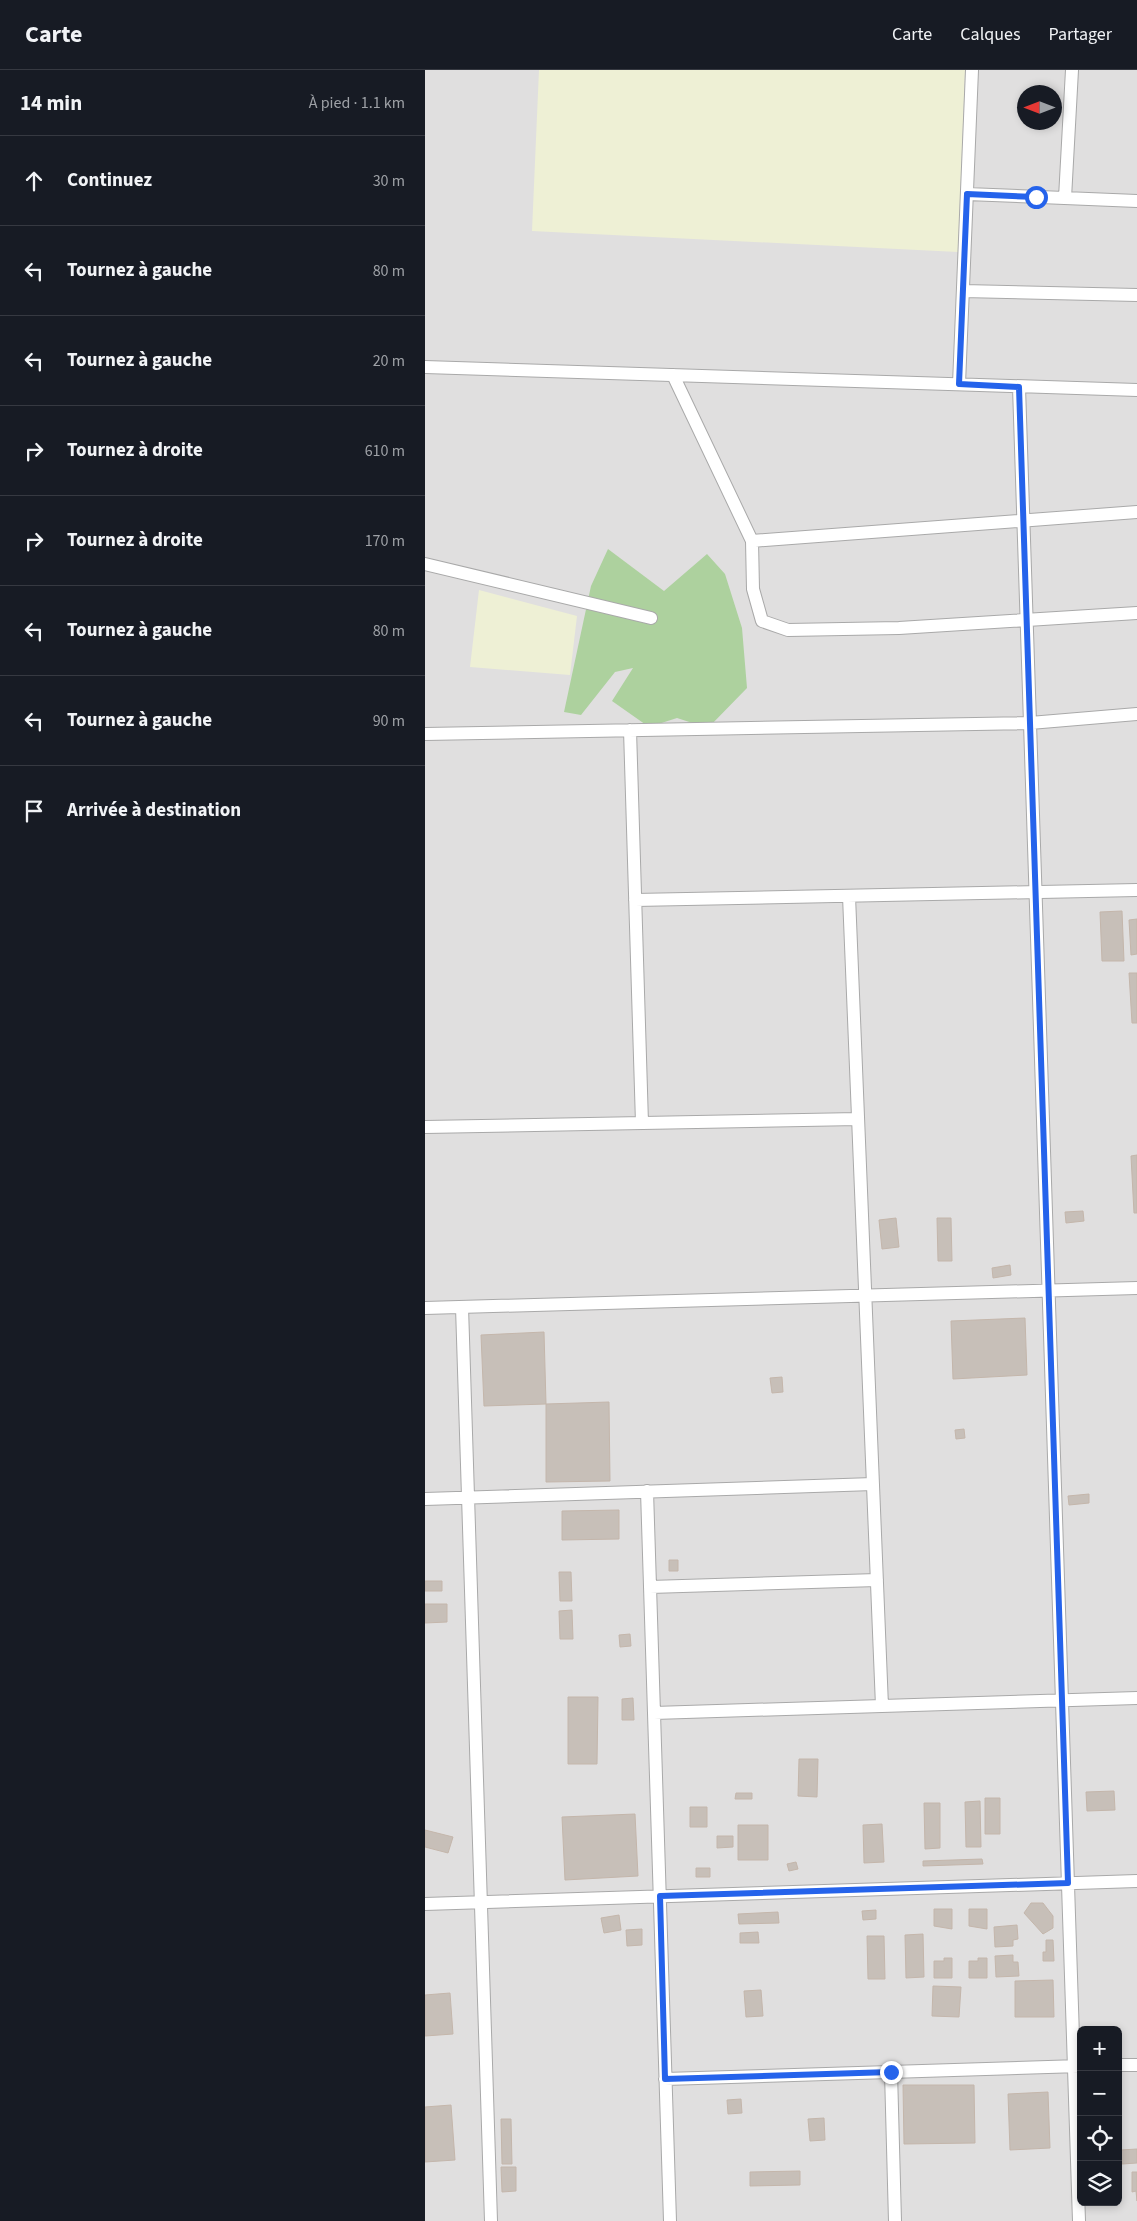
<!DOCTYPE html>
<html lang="fr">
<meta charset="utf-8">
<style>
body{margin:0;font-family:"Source Sans 3",sans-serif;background:#20242c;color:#f1f3f6}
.controls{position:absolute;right:15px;bottom:15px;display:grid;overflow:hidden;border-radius:8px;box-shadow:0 2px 8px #0003}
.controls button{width:45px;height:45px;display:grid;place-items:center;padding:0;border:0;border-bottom:1px solid #363941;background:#171b24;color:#f1f3f6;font:25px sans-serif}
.compass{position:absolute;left:592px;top:15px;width:45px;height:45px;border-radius:50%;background:#171b24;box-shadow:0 2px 8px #0003;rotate:270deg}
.stop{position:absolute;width:15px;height:15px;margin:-11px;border:4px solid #2563eb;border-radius:50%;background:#fff}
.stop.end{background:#2563eb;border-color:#fff;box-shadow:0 1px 5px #0008}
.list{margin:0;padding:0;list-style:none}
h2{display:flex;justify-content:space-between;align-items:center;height:65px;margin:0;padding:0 20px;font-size:21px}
h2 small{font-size:16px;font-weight:400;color:#9ea1a6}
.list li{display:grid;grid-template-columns:32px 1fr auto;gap:15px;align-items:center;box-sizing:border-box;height:90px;padding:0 20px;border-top:1px solid #363941}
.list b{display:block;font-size:19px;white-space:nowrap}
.list em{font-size:16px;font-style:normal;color:#9ea1a6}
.icon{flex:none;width:28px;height:28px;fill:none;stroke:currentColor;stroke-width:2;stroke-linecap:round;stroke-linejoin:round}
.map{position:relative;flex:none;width:712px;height:2151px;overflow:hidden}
header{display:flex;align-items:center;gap:30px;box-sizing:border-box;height:70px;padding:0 25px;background:#171b24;border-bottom:1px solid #363941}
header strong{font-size:24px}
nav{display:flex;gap:28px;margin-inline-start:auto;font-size:18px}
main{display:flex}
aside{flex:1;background:#171b24}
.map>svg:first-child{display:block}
</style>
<header>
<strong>Carte</strong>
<nav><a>Carte</a><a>Calques</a><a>Partager</a></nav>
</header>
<main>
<aside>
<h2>14 min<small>À pied · 1.1 km</small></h2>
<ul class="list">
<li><svg class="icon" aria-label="ahead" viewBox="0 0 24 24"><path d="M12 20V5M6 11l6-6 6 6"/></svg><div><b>Continuez</b></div><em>30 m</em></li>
<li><svg class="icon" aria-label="left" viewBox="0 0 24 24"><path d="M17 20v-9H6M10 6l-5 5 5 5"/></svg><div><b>Tournez à gauche</b></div><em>80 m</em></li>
<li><svg class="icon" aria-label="left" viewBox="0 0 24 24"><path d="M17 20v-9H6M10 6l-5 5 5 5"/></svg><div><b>Tournez à gauche</b></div><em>20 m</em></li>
<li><svg class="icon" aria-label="right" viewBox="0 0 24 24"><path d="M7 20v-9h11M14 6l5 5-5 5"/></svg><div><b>Tournez à droite</b></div><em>610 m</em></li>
<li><svg class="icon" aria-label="right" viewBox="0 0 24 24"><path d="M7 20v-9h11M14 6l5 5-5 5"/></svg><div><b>Tournez à droite</b></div><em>170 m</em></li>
<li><svg class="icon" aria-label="left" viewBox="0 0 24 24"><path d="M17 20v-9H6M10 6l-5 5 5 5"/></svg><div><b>Tournez à gauche</b></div><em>80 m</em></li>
<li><svg class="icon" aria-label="left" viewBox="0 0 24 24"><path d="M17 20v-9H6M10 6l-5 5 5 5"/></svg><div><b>Tournez à gauche</b></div><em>90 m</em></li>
<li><svg class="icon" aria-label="arrive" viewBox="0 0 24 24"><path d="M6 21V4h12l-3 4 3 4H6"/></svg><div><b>Arrivée à destination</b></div></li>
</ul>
</aside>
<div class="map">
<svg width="712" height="2151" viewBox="0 0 712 2151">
<rect width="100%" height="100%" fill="#f2efe9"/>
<path fill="#e0dfdf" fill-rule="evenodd" d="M0 0H712V2151H0ZM600 22H630V52H600ZM656 1960H693V2132H656Z"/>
<path fill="#eef0d5" d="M114 0H540L533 182 107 161Z
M54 520 152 546 145 605 45 597Z"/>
<path fill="#add19e" d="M183 479 239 521 282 484 300 504 317 558 322 618 283 658 252 648 224 657 187 631 208 598 190 602 156 645 139 642 166 516Z"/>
<path fill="#c7bfb8" stroke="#c4b6ab" d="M697 841 699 891H677L675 842Z
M712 849V884L706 885 704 850Z
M704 903H712V953H707Z
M712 1085V1143H709L706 1086Z
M658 1141 659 1151 641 1153 640 1142Z
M471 1148 474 1177 457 1179 454 1150Z
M512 1148H526L527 1191H513Z
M585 1195 586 1205 568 1208 567 1198Z
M600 1248 602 1305 528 1309 526 1251Z
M119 1262 121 1334 59 1336 56 1265Z
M357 1307 358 1322 347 1323 345 1308Z
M184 1332 185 1411 121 1412V1334Z
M539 1359 540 1368 531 1369 530 1360Z
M664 1424V1433L644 1435 643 1426Z
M194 1440V1469L137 1470V1441Z
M244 1490H253V1501H244Z
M134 1502H146L147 1531H135Z
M0 1511H17V1521H0Z
M0 1534H22V1552L0 1553Z
M147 1540 148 1569H135L134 1541Z
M205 1564 206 1576 195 1577 194 1565Z
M143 1627H173L172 1694H143Z
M208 1628 209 1650H197V1629Z
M374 1689H393L392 1727 373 1726Z
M689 1721 690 1740 662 1741 661 1722Z
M311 1723H327V1729H310Z
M560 1728H575V1764H560Z
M555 1731 556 1777H541L540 1732Z
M499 1733H515V1778L500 1779Z
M265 1737H282V1757H265Z
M210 1744 213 1806 140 1810 137 1747Z
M457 1754 459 1792 439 1793 438 1755Z
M313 1755H343V1790H313Z
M0 1760 28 1767 23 1783 0 1777Z
M292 1766H308V1777L292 1778Z
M557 1789 558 1794 498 1796V1791Z
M371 1792 373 1799 364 1801 362 1794Z
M271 1798H285V1807H271Z
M606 1833H618L628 1846V1858L618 1864 599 1843Z
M509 1839H527V1859L509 1856Z
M544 1839H562V1859L544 1856Z
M451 1840V1849L438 1850 437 1841Z
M353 1842 354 1853 314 1854 313 1844Z
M194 1845 196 1860 179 1863 176 1848Z
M592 1855 593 1869 588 1870V1876L570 1877 569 1857Z
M217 1859V1875L202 1876 201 1860Z
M333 1862 334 1873H315V1863Z
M498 1864 499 1907 481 1908 480 1865Z
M442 1866H459L460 1909H443Z
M621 1870H628L629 1891H618V1882H621Z
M588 1885V1892H593L594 1906 571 1907 570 1886Z
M519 1888H527V1908H509V1891H519Z
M553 1888H562V1908H544V1891H553Z
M628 1910 629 1947H590V1911Z
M508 1916 536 1917 534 1947 507 1946Z
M336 1920 338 1946 321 1947 319 1921Z
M25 1923 28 1964 0 1966V1925Z
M478 2015H549L550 2073 479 2074Z
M623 2022 625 2078 585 2080 583 2024Z
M316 2029 317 2043 303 2044 302 2030Z
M26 2035 30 2090 0 2092V2037Z
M399 2048 400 2070 385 2071 383 2049Z
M76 2049H86L87 2094H77Z
M712 2079V2093L697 2094 696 2080Z
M76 2097H91V2121L77 2122Z
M375 2101V2115L325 2116V2102Z
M707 2102H712V2131L711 2121 707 2122Z"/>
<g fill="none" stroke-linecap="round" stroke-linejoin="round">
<g stroke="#a9a9a9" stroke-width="14">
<path id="minor" d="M542 124 712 131
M640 128 647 0
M538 221 712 225
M0 297 712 320
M248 305 327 471 328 519 337 551 363 560 474 558 712 543
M534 314 547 0
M594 317 654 2151
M327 471 712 442
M0 494 226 548
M205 660 217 1053
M0 664 605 653 712 644
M424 826 457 1636
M210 830 712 820
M0 1057 433 1049
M37 1237 66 2151
M0 1238 712 1218
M222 1421 245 2151
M0 1429 448 1414
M225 1517 452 1510
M229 1643 712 1628
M0 1834 712 1811
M693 1995H712
M466 2002 470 2151
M240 2009 655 1996"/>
</g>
<use href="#minor" stroke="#fff" stroke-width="12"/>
</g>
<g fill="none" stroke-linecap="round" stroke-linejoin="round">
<path stroke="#2563eb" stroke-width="6" d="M466 2002 240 2009 235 1826 643 1813 594 317 534 314 542 124 611 127"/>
</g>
</svg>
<div class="controls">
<button>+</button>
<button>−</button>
<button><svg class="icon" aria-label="locate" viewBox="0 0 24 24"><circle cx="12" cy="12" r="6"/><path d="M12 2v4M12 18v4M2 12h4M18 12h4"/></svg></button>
<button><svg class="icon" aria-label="layers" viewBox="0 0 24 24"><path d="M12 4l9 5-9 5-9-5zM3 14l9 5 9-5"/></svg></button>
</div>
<svg class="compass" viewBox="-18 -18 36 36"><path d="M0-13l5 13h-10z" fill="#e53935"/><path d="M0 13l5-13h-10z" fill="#9ea1a6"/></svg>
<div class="stop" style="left:611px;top:127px"></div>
<div class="stop end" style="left:466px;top:2002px"></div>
</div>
</main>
